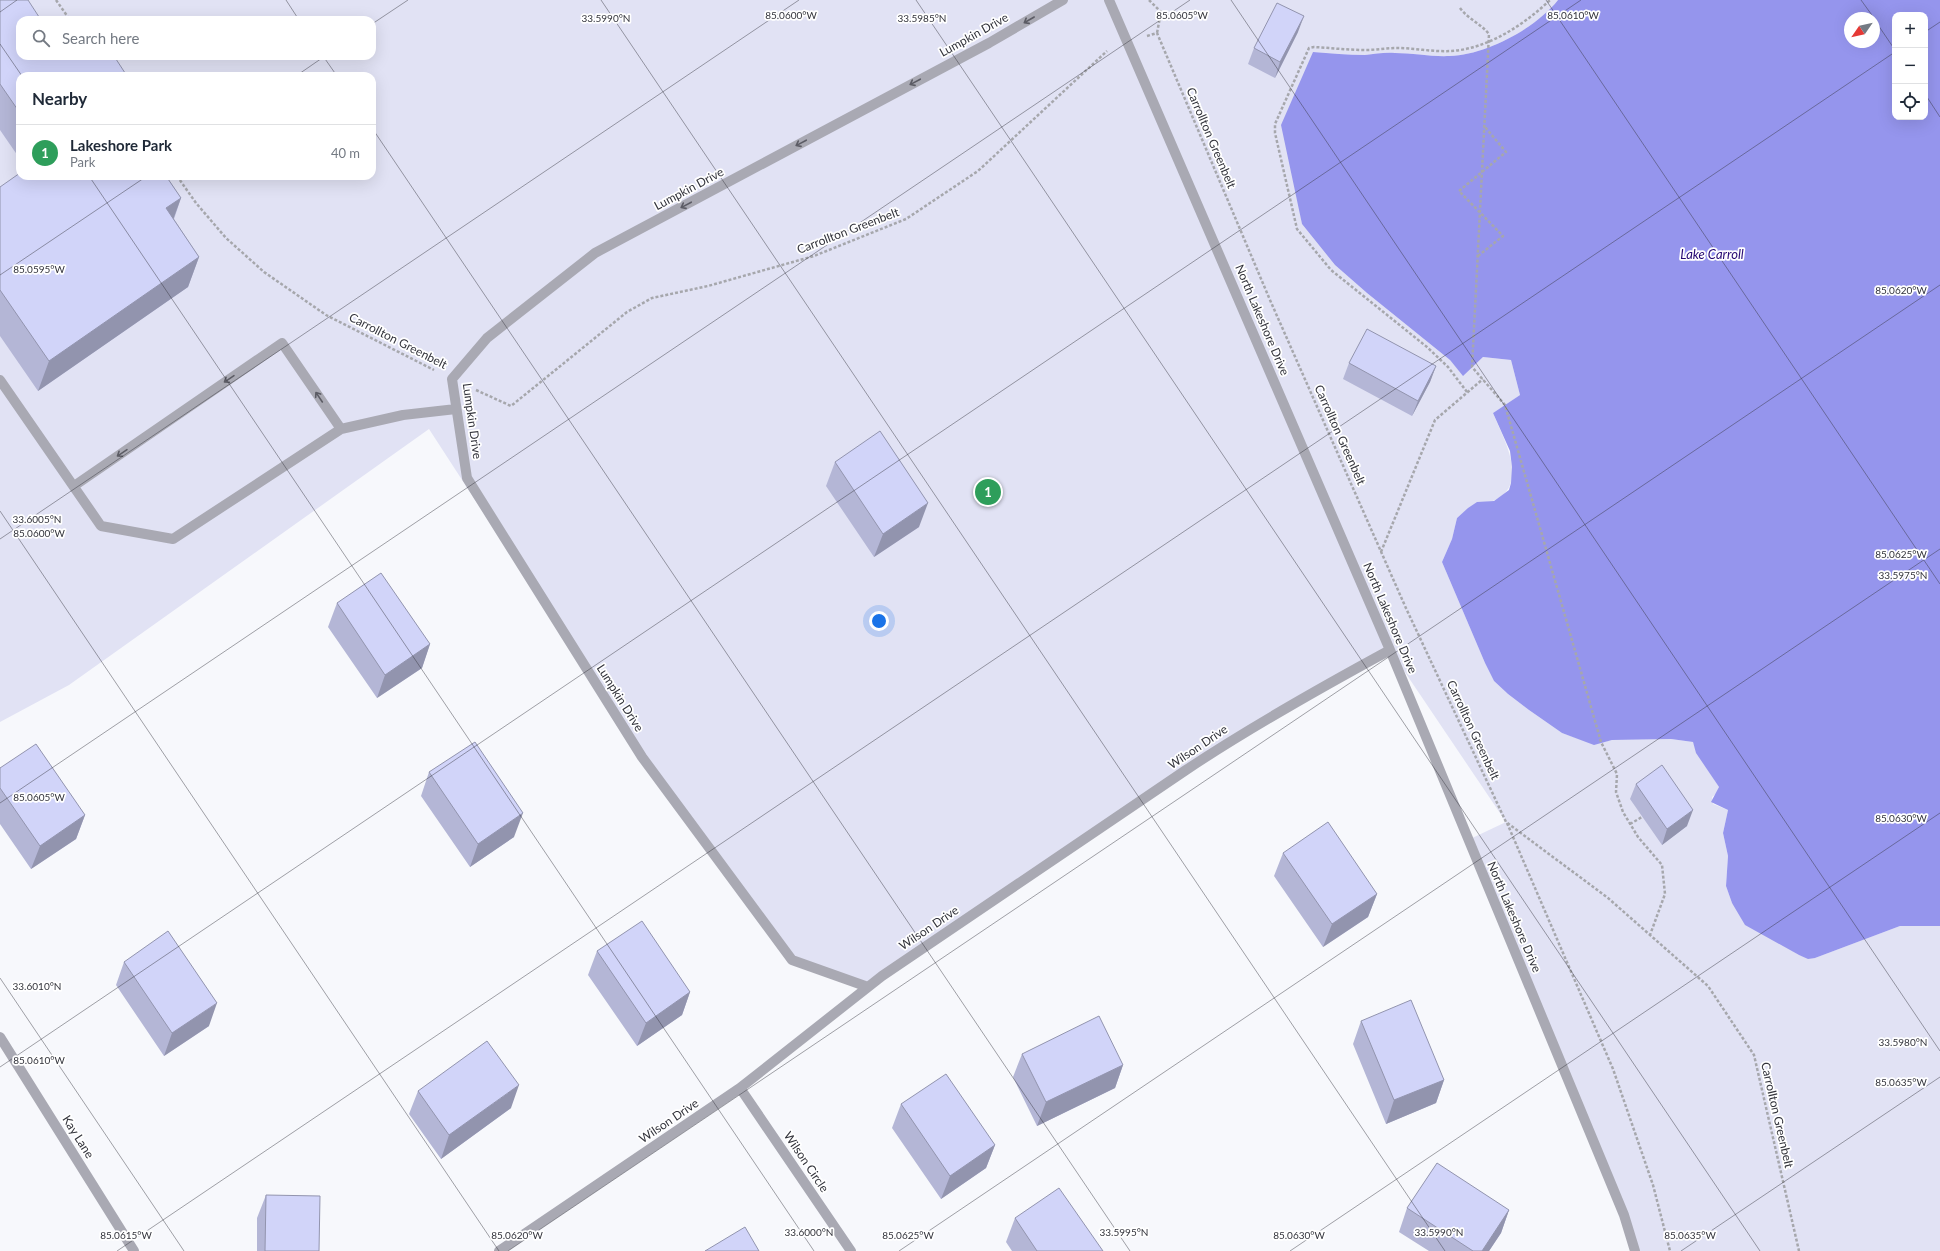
<!DOCTYPE html>
<meta charset="utf-8">
<style>
body{margin:0;font-family:Lato,sans-serif;background:#f6f6f7;color:#1f2937}
.controls{position:absolute;right:12px;top:12px;display:grid;overflow:hidden;border-radius:8px;box-shadow:0 4px 16px #0002}
.controls button{width:36px;height:36px;display:grid;place-items:center;padding:0;border:0;border-bottom:1px solid #e0e1e3;background:#fff;color:#1f2937;font:20px sans-serif}
.compass{position:absolute;left:1844px;top:12px;width:36px;height:36px;border-radius:50%;background:#fff;box-shadow:0 4px 16px #0002;rotate:236deg}
.you{position:absolute;left:879px;top:621px;width:14px;height:14px;margin:-10px;border:3px solid #fff;border-radius:50%;background:#1a73e8;box-shadow:0 0 0 6px #1a73e833}
.badge{display:grid;place-items:center;width:26px;height:26px;border-radius:50%;background:#2563eb;color:#fff;font-size:13px;font-weight:700}
.pin{position:absolute;translate:-50% -50%;border:2px solid #fff;box-shadow:0 1px 4px #0006}
.list{margin:0;padding:0;list-style:none}
h2{display:flex;justify-content:space-between;align-items:center;height:52px;margin:0;padding:0 16px;font-size:17px}
h2 small{font-size:13px;font-weight:400;color:#747a83}
.list li{display:grid;grid-template-columns:26px 1fr auto;gap:12px;align-items:center;box-sizing:border-box;height:56px;padding:0 16px;border-top:1px solid #e0e1e3}
.list b{display:block;font-size:15px;white-space:nowrap}
.list p{margin:0;font-size:13px;white-space:nowrap;color:#747a83}
.list em{font-size:13px;font-style:normal;color:#747a83}
.icon{flex:none;width:22px;height:22px;fill:none;stroke:currentColor;stroke-width:2;stroke-linecap:round;stroke-linejoin:round}
.map{position:relative;flex:none;width:1940px;height:1251px;overflow:hidden}
.search{position:absolute;background:#fff;box-shadow:0 4px 16px #0002;left:16px;top:16px;width:360px;height:44px;display:flex;align-items:center;gap:10px;box-sizing:border-box;padding:0 14px;border-radius:12px;color:#747a83;font-size:15px}
.panel{position:absolute;background:#fff;box-shadow:0 4px 16px #0002;left:16px;top:72px;width:360px;height:108px;border-radius:12px}
.map>svg:first-child{display:block}
</style>
<div class="map">
<svg width="1940" height="1251" viewBox="0 0 1940 1251">
<rect width="100%" height="100%" fill="#f7f8fc"/>
<path fill="#e1e2f4" fill-rule="evenodd" d="M0 0H1558C1536 28 1486 55 1450 56 1432 57 1413 53 1395 53 1385 52 1375 54 1365 55 1348 55 1330 53 1313 52L1300 211 1302 224 1335 265 1367 293 1450 360 1463 375 1483 357 1511 360 1520 395 1493 413C1503 438 1530 483 1495 500 1489 503 1482 501 1477 503 1470 506 1463 513 1457 518L1452 539 1442 562 1485 663 1494 681 1508 694 1529 710 1562 733 1594 744 1612 740 1671 739 1693 742 1697 753 1719 787 1717 793 1712 797 1713 804 1728 810 1723 833 1728 856 1726 886 1732 903 1778 942 1799 955 1815 958 1900 926H1940V1251H1635L1468 840 1506 822 1390 650 1186 770 868 987 792 960 642 757 429 429 69 685 0 722ZM20 20H372V56H20ZM20 76H372V176H20Z"/>
<path fill="#9595ed" fill-rule="evenodd" d="M1558 0H1940V926H1900L1815 958 1808 959 1799 955 1745 925 1732 903 1726 886 1728 856 1723 833 1728 810 1711 802 1719 787 1696 753 1693 742 1671 739 1612 740 1594 745 1562 733 1529 710 1508 694 1494 681 1485 663 1442 562 1452 539 1457 518 1468 508 1477 502 1494 501 1509 490 1511 483 1512 467 1510 451 1493 413 1520 395 1511 360 1483 357 1463 376 1450 360 1367 293 1335 265 1302 224 1281 125 1313 52C1330 53 1348 55 1365 55 1375 54 1385 52 1395 53 1413 53 1432 57 1450 56 1486 55 1536 28 1558 0ZM1895 15H1925V117H1895ZM1850 18H1874V42H1850Z"/>
<g fill="none" stroke-linecap="round" stroke-linejoin="round">
<path stroke="#a6a7ac" stroke-width="2.5" stroke-dasharray="3 2" stroke-linecap="butt" d="M56 0 70 20
M1149 0 1161 12 1157 33
M1460 8C1468 19 1480 23 1489 34L1472 367 1505 405 1601 742 1617 774 1616 792 1623 812 1638 837 1662 865 1665 894 1650 935
M1147 36 1157 33 1270 300 1405 606 1506 822 1608 898 1708 986 1754 1055 1799 1251
M177 176 196 203 226 238 264 272 326 315 434 370
M1478 256 1503 236 1459 191 1506 152 1485 127
M476 390 511 406 627 312 652 298 708 286 814 256 906 219 978 171 1107 51
M1467 392 1448 367 1427 347 1331 270 1297 229 1275 133V124L1309 48 1314 47C1331 48 1348 50 1366 50 1376 50 1386 48 1396 48 1414 48 1433 52 1451 51 1487 49 1524 25 1550 0
M1381 552 1435 420 1483 379
M1507 823 1613 1069 1653 1185 1670 1251
M1630 824 1642 817"/>
<path stroke="#a9a9b3" stroke-width="10" d="M1109 0 1390 650 1624 1215 1635 1251
M0 380 101 526 173 539 341 429 403 415 456 409
M74 486 282 343 341 429
M868 987 792 960 642 757 467 478 452 379 487 338 595 253 989 43 1063 0
M0 1037 134 1251
M740 1088 851 1251
M499 1251 740 1088 882 976 1186 770C1252 726 1320 688 1390 650"/>
</g>
<path fill="#b4b6d6" d="M0 0 67 57 20 76V159L0 130Z
M1298 32 1275 78 1248 64 1254 48Z
M20 176H167V177L181 198 174 219 199 257 188 287 38 391 0 336V187Z
M1349 363 1436 366 1430 382 1412 416 1343 379Z
M835 462 919 527 874 557 826 486Z
M337 603 430 644 422 668 377 698 328 627Z
M0 768 85 815 76 839 31 869 0 824Z
M429 772 514 837 470 867 421 796Z
M1636 784 1687 826 1662 845 1630 799Z
M1283 853 1377 894 1368 917 1323 947 1274 876Z
M597 951 690 992 682 1015 637 1046 588 975Z
M124 962 209 1026 164 1056 116 985Z
M1361 1021 1444 1080 1436 1103 1386 1124 1353 1044Z
M1022 1054 1123 1065 1115 1088 1037 1126 1013 1077Z
M418 1091 511 1108 441 1159 409 1114Z
M901 1104 995 1145 986 1168 941 1199 892 1128Z
M266 1195 319 1251H257V1218Z
M1407 1208 1509 1210 1501 1233 1489 1251H1429L1399 1232Z
M1015 1218 1103 1251H1012L1006 1242Z"/>
<path fill="#9294ae" d="M1304 16 1298 32 1275 78 1280 62Z
M181 198 170 228 166 208Z
M199 257 188 287 38 391 49 361Z
M1436 366 1430 382 1412 416 1418 401Z
M928 503 919 527 874 557 883 534Z
M430 644 422 668 377 698 385 675Z
M1693 810 1687 826 1662 845 1667 829Z
M523 813 514 837 470 867 478 844Z
M85 815 76 839 31 869 40 846Z
M1377 894 1368 917 1323 947 1332 924Z
M690 992 682 1015 637 1046 646 1023Z
M217 1003 209 1026 164 1056 172 1033Z
M1123 1065 1115 1088 1037 1126 1046 1102Z
M1444 1080 1436 1103 1386 1124 1394 1100Z
M519 1085 511 1108 441 1159 449 1135Z
M995 1145 986 1168 941 1199 950 1176Z
M1509 1210 1501 1233 1489 1251H1482Z"/>
<path fill="#d1d4f9" stroke="#9294ae" d="M0 0H28L41 20H20V56H66L67 57 69 56H114L127 76H20V113L0 84Z
M1277 3 1304 16 1280 62 1254 48Z
M20 173V176H166L181 198 166 208 199 257 49 361 0 290V187Z
M1367 329 1436 366 1418 401 1349 363Z
M880 431 928 503 883 534 835 462Z
M381 573 430 644 385 675 337 603Z
M475 742 523 813 478 844 429 772Z
M36 744 85 815 40 846 0 788V768Z
M1662 765 1693 810 1667 829 1636 784Z
M1328 822 1377 894 1332 924 1283 853Z
M642 921 690 992 646 1023 597 951Z
M168 931 217 1003 172 1033 124 962Z
M1411 1000 1444 1080 1394 1100 1361 1021Z
M1099 1016 1123 1065 1046 1102 1022 1054Z
M487 1041 519 1085 449 1135 418 1091Z
M946 1074 995 1145 950 1176 901 1104Z
M1437 1163 1509 1210 1482 1251H1473L1407 1208Z
M1059 1188 1103 1251H1037L1015 1218Z
M266 1195 320 1196 319 1251H265Z
M745 1227 759 1251H705Z"/>
<defs><path id="oneway-shaft" d="M-6 0H5M1.5-3L5.5 0L1.5 3" fill="none" stroke-width="1.6" stroke-linecap="round" stroke-linejoin="round"/></defs>
<g stroke="#5c5c65">
<use href="#oneway-shaft" transform="translate(1029 20) rotate(150)"/>
<use href="#oneway-shaft" transform="translate(915 82) rotate(152)"/>
<use href="#oneway-shaft" transform="translate(801 143) rotate(152)"/>
<use href="#oneway-shaft" transform="translate(686 205) rotate(152)"/>
<use href="#oneway-shaft" transform="translate(229 379) rotate(146)"/>
<use href="#oneway-shaft" transform="translate(319 397) rotate(-124)"/>
<use href="#oneway-shaft" transform="translate(122 453) rotate(146)"/>
</g>
<path fill="none" stroke="#32333b" stroke-width="1" stroke-opacity="0.45" d="M286 0 299 20M601 0 1445 1251M916 0 1760 1251M1231 0 1940 1051M1546 0 1940 584M1861 0 1874 18M0 12 17 0M1874 19 1895 50M372 24 408 0M1925 32 1940 22M0 44 22 76M323 56 337 76M296 76 325 56M1925 94 1940 117M372 128 1130 1251M89 176 814 1251M0 275 147 176M0 511 499 1251M0 539 799 0M0 803 1190 0M0 978 184 1251M0 1067 1581 0M117 1251 1895 52M508 1251 1940 285M899 1251 1940 549M1290 1251 1940 813M1681 1251 1940 1077"/>
<g text-anchor="middle" stroke-width="3.5" stroke-linejoin="round" paint-order="stroke">
<g font-size="12" fill="#32333b" stroke="#fff">
<text transform="translate(974 35) rotate(-29)" y="4">Lumpkin Drive</text>
<text transform="translate(1211 138) rotate(67)" y="4">Carrollton Greenbelt</text>
<text transform="translate(689 189) rotate(-28)" y="4">Lumpkin Drive</text>
<text transform="translate(848 231) rotate(-21)" y="4">Carrollton Greenbelt</text>
<text transform="translate(1262 320) rotate(67)" y="4">North Lakeshore Drive</text>
<text transform="translate(398 341) rotate(27)" y="4">Carrollton Greenbelt</text>
<text transform="translate(472 421) rotate(82)" y="4">Lumpkin Drive</text>
<text transform="translate(1340 435) rotate(66)" y="4">Carrollton Greenbelt</text>
<text transform="translate(1390 618) rotate(67)" y="4">North Lakeshore Drive</text>
<text transform="translate(620 698) rotate(58)" y="4">Lumpkin Drive</text>
<text transform="translate(1473 730) rotate(65)" y="4">Carrollton Greenbelt</text>
<text transform="translate(1198 747) rotate(-34)" y="4">Wilson Drive</text>
<text transform="translate(1514 917) rotate(67)" y="4">North Lakeshore Drive</text>
<text transform="translate(929 928) rotate(-34)" y="4">Wilson Drive</text>
<text transform="translate(1777 1115) rotate(77)" y="4">Carrollton Greenbelt</text>
<text transform="translate(669 1121) rotate(-34)" y="4">Wilson Drive</text>
<text transform="translate(78 1137) rotate(58)" y="4">Kay Lane</text>
<text transform="translate(806 1162) rotate(56)" y="4">Wilson Circle</text>
</g>
<g font-size="13" font-style="italic" fill="#260973" stroke="#fff">
<text x="1712" y="259">Lake Carroll</text>
</g>
</g>
<g font-size="10" text-anchor="middle" fill="#32333b" stroke="#fff" stroke-width="3.5" stroke-linejoin="round" paint-order="stroke">
<text x="791" y="19">85.0600°W</text>
<text x="1182" y="19">85.0605°W</text>
<text x="1573" y="19">85.0610°W</text>
<text x="606" y="22">33.5990°N</text>
<text x="922" y="22">33.5985°N</text>
<text x="39" y="273">85.0595°W</text>
<text x="1901" y="294">85.0620°W</text>
<text x="37" y="523">33.6005°N</text>
<text x="39" y="537">85.0600°W</text>
<text x="1901" y="558">85.0625°W</text>
<text x="1903" y="579">33.5975°N</text>
<text x="39" y="801">85.0605°W</text>
<text x="1901" y="822">85.0630°W</text>
<text x="37" y="990">33.6010°N</text>
<text x="1903" y="1046">33.5980°N</text>
<text x="39" y="1064">85.0610°W</text>
<text x="1901" y="1086">85.0635°W</text>
<text x="809" y="1236">33.6000°N</text>
<text x="1124" y="1236">33.5995°N</text>
<text x="1439" y="1236">33.5990°N</text>
<text x="126" y="1239">85.0615°W</text>
<text x="517" y="1239">85.0620°W</text>
<text x="908" y="1239">85.0625°W</text>
<text x="1299" y="1239">85.0630°W</text>
<text x="1690" y="1239">85.0635°W</text>
</g>
</svg>
<div class="controls">
<button>+</button>
<button>−</button>
<button><svg class="icon" aria-label="locate" viewBox="0 0 24 24"><circle cx="12" cy="12" r="6"/><path d="M12 2v4M12 18v4M2 12h4M18 12h4"/></svg></button>
</div>
<svg class="compass" viewBox="-18 -18 36 36"><path d="M0-13l5 13h-10z" fill="#e53935"/><path d="M0 13l5-13h-10z" fill="#747a83"/></svg>
<div class="you"></div>
<div class="pin badge" style="left:988px;top:492px;background:#2e9e5b">1</div>
<div class="search"><svg class="icon" aria-label="search" viewBox="0 0 24 24"><circle cx="10" cy="10" r="6"/><path d="M15 15l6 6"/></svg>Search here</div>
<section class="panel">
<h2>Nearby<small></small></h2>
<ul class="list">
<li><span class="badge" style="background:#2e9e5b">1</span><div><b>Lakeshore Park</b><p>Park</p></div><em>40 m</em></li>
</ul>
</section>
</div>
